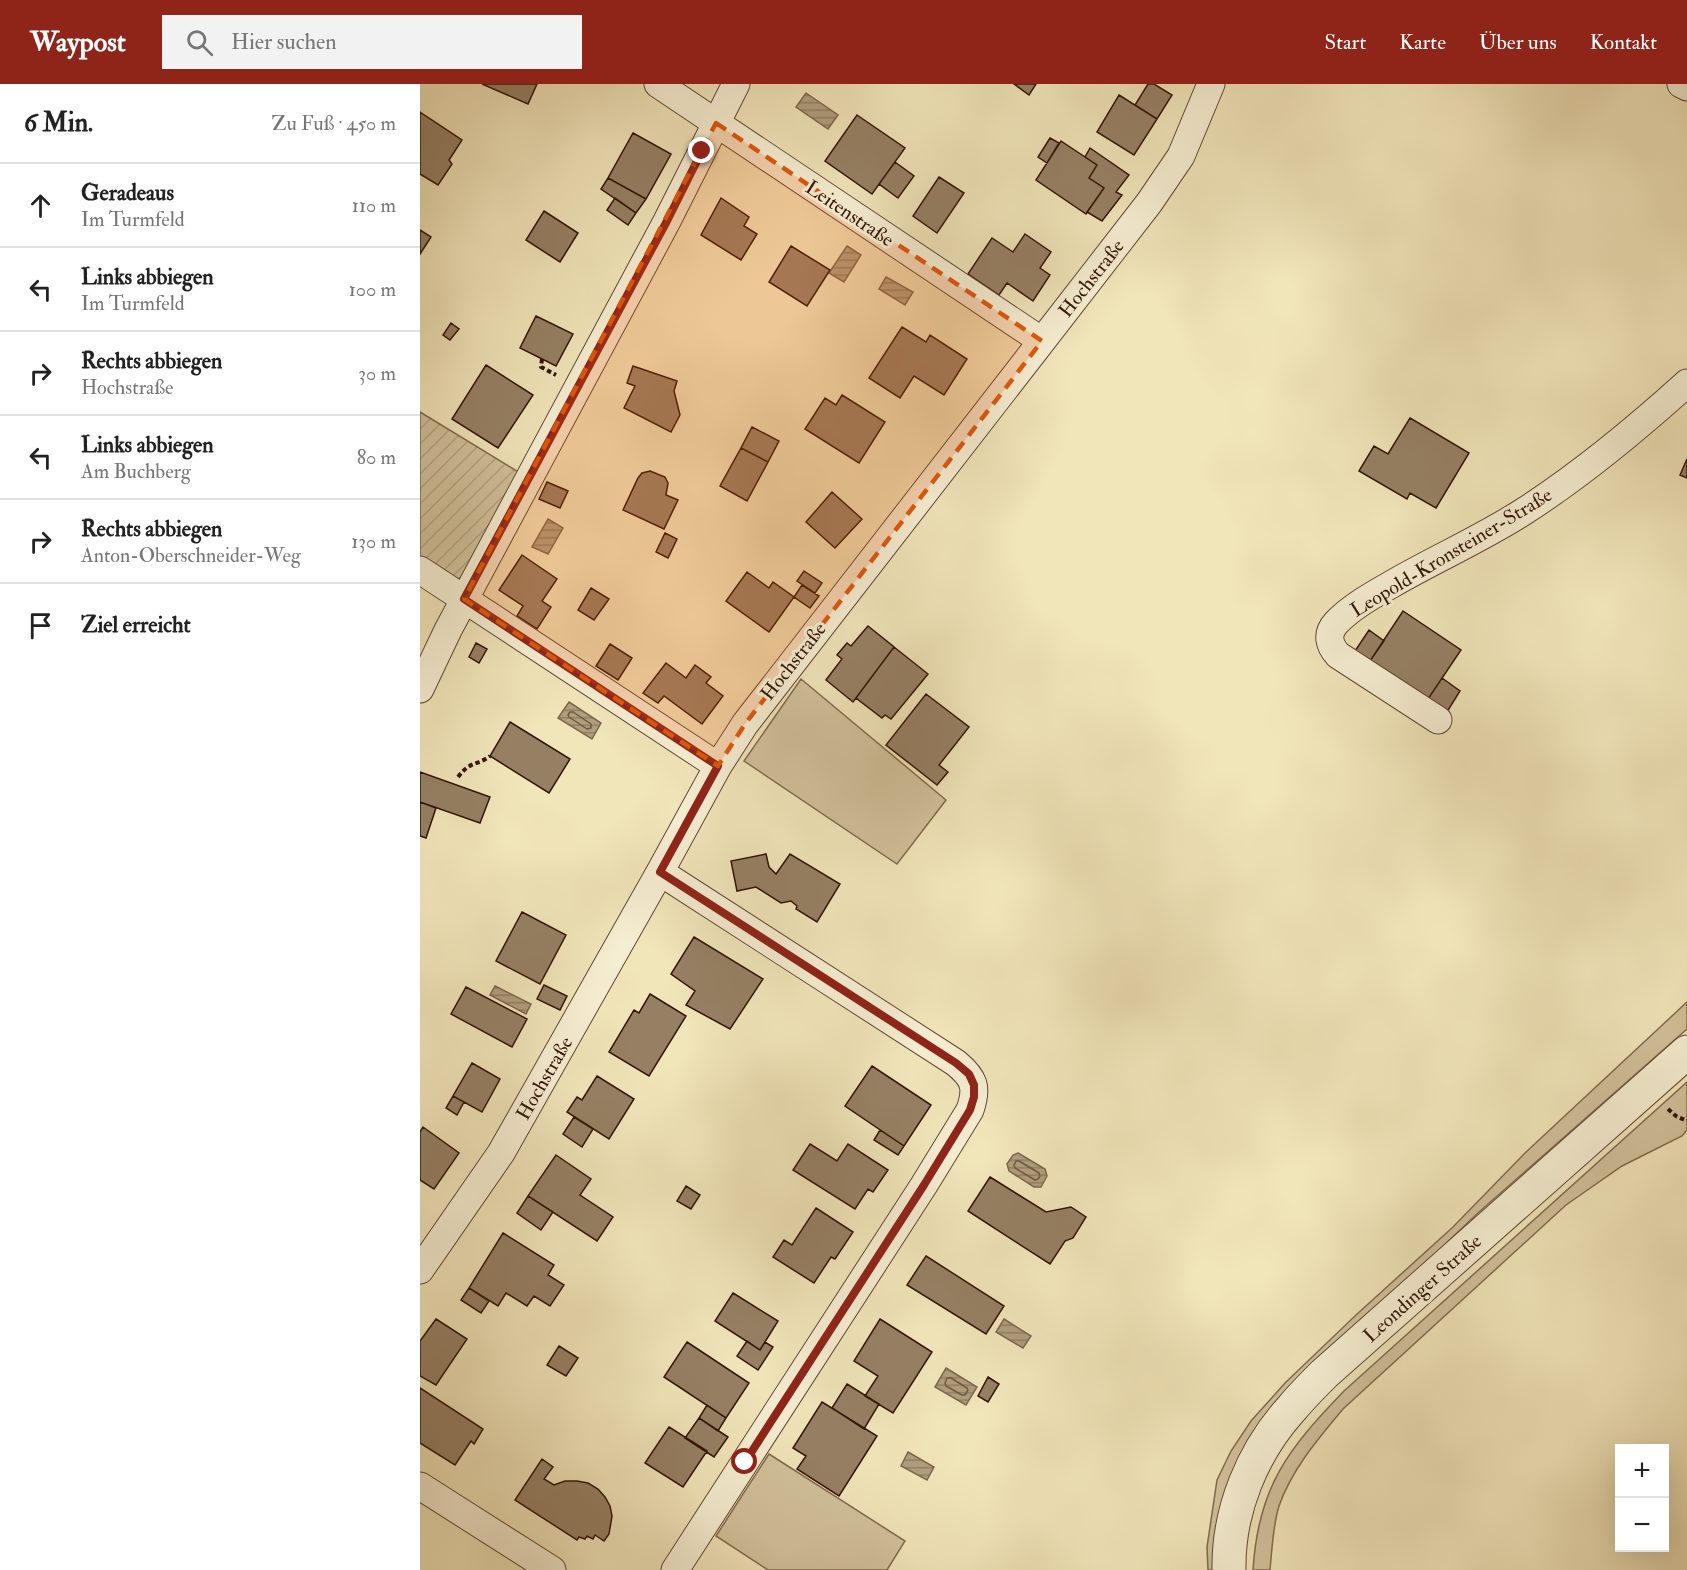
<!DOCTYPE html>
<html lang="de">
<meta charset="utf-8">
<style>
body{margin:0;font-family:"IM FELL Double Pica",serif;background:#f2f2f2;color:#222}
.controls{position:absolute;right:18px;bottom:18px;display:grid;overflow:hidden;border-radius:0px;box-shadow:0 6px 24px #0002}
.controls button{width:54px;height:54px;display:grid;place-items:center;padding:0;border:0;border-bottom:2px solid #e0e0e0;background:#fff;color:#222;font:30px sans-serif}
.stop{position:absolute;width:18px;height:18px;margin:-14px;border:4px solid #8f2418;border-radius:50%;background:#fff}
.stop.end{background:#8f2418;border-color:#fff;box-shadow:0 2px 6px #0008}
.list{margin:0;padding:0;list-style:none}
h2{display:flex;justify-content:space-between;align-items:center;height:78px;margin:0;padding:0 24px;font-size:26px}
h2 small{font-size:20px;font-weight:400;color:#767676}
.list li{display:grid;grid-template-columns:39px 1fr auto;gap:18px;align-items:center;box-sizing:border-box;height:84px;padding:0 24px;border-top:2px solid #e0e0e0}
.list b{display:block;font-size:22px;white-space:nowrap}
.list p{margin:0;font-size:20px;white-space:nowrap;color:#767676}
.list em{font-size:20px;font-style:normal;color:#767676}
.icon{flex:none;width:33px;height:33px;fill:none;stroke:currentColor;stroke-width:2;stroke-linecap:round;stroke-linejoin:round}
.map{position:relative;flex:none;width:1267px;height:1486px;overflow:hidden}
header{display:flex;align-items:center;gap:36px;box-sizing:border-box;height:84px;padding:0 30px;background:#8f2418;color:#fff}
header strong{font-size:28px}
nav{display:flex;gap:33px;margin-inline-start:auto;font-size:21px}
.search{width:420px;height:54px;background:#f2f2f2;display:flex;align-items:center;gap:15px;box-sizing:border-box;padding:0 21px;border-radius:0px;color:#767676;font-size:22px}
main{display:flex}
aside{flex:1;background:#fff}
.map>svg:first-child{display:block}
</style>
<header>
<strong>Waypost</strong>
<div class="search"><svg class="icon" aria-label="search" viewBox="0 0 24 24"><circle cx="10" cy="10" r="6"/><path d="M15 15l6 6"/></svg>Hier suchen</div>
<nav><a>Start</a><a>Karte</a><a>Über uns</a><a>Kontakt</a></nav>
</header>
<main>
<aside>
<h2>6 Min.<small>Zu Fuß · 450 m</small></h2>
<ul class="list">
<li><svg class="icon" aria-label="ahead" viewBox="0 0 24 24"><path d="M12 20V5M6 11l6-6 6 6"/></svg><div><b>Geradeaus</b><p>Im Turmfeld</p></div><em>110 m</em></li>
<li><svg class="icon" aria-label="left" viewBox="0 0 24 24"><path d="M17 20v-9H6M10 6l-5 5 5 5"/></svg><div><b>Links abbiegen</b><p>Im Turmfeld</p></div><em>100 m</em></li>
<li><svg class="icon" aria-label="right" viewBox="0 0 24 24"><path d="M7 20v-9h11M14 6l5 5-5 5"/></svg><div><b>Rechts abbiegen</b><p>Hochstraße</p></div><em>30 m</em></li>
<li><svg class="icon" aria-label="left" viewBox="0 0 24 24"><path d="M17 20v-9H6M10 6l-5 5 5 5"/></svg><div><b>Links abbiegen</b><p>Am Buchberg</p></div><em>80 m</em></li>
<li><svg class="icon" aria-label="right" viewBox="0 0 24 24"><path d="M7 20v-9h11M14 6l5 5-5 5"/></svg><div><b>Rechts abbiegen</b><p>Anton-Oberschneider-Weg</p></div><em>130 m</em></li>
<li><svg class="icon" aria-label="arrive" viewBox="0 0 24 24"><path d="M6 21V4h12l-3 4 3 4H6"/></svg><div><b>Ziel erreicht</b></div></li>
</ul>
</aside>
<div class="map">
<svg width="1267" height="1486" viewBox="0 0 1267 1486">
<defs>
<pattern id="garden-furrows" width="10" height="10" patternUnits="userSpaceOnUse" patternTransform="scale(1.5)"><rect width="10" height="10" fill="#d1c19b"/><path d="M-1 1l2-2M0 10L10 0M9 11l2-2" fill="none" stroke="#b4a584"/></pattern>
<pattern id="water-rules" width="6" height="5" patternUnits="userSpaceOnUse" patternTransform="scale(1.5)"><rect width="6" height="5" fill="#b09e7d"/><path d="M0 2.5h6" fill="none" stroke="#908064"/></pattern>
</defs>
<rect width="100%" height="100%" fill="#f1e5ba"/>
<filter id="stains"><feTurbulence type="fractalNoise" baseFrequency=".00333" numOctaves="4"/><feColorMatrix values="0 0 0 0 .2 0 0 0 0 .09 0 0 0 0 .02 0 0 0 .5 -.17"/></filter>
<radialGradient id="worn" r=".72"><stop offset=".6" stop-color="#630" stop-opacity="0"/><stop offset="1" stop-color="#630" stop-opacity=".3"/></radialGradient>
<path fill="#d1c19b" stroke="#826a50" stroke-width="1.5" d="M381 595 526 716 477 780 324 677Z
M1267 918V945L1059 1128 952 1230 904 1272 795 1486H788L787 1463 797 1396 811 1367 831 1337 865 1299 936 1231 1033 1143 1105 1069Z
M1267 998V1046L1262 1052 1202 1082 1146 1121 923 1325C898 1355 872 1385 859 1422 853 1441 852 1465 850 1486H833C838 1403 868 1365 924 1307Z
M349 1370 485 1457 467 1486H348L296 1452Z"/>
<path fill="url(#garden-furrows)" stroke="#826a50" stroke-width="1.5" d="M0 328 100 389 48 491 37 495 0 478Z"/>
<path fill="url(#water-rules)" stroke="#7e664d" stroke-width="1.5" d="M386 9 418 31 408 45 376 23Z
M427 162 441 171 424 198 409 189Z
M466 193 493 208 485 221 459 205Z
M128 435 143 444 128 470 112 463Z
M149 618 181 639 172 655 138 634Z
M75 902 111 920 106 930 70 911Z
M598 1069 625 1085 627 1092 621 1103H614L589 1087 587 1080 593 1071Z
M584 1235 611 1252 603 1264 576 1248Z
M526 1284 557 1303 546 1321 515 1303Z
M488 1368 514 1383 507 1396 481 1382Z"/>
<g fill="none" stroke-linecap="round" stroke-linejoin="round">
<path stroke="#725842" stroke-width="1.5" d="M150 628H153L171 640V644L167 645 149 633 148 631Z
M596 1077H599L619 1089 620 1092 618 1095 615 1096 595 1084 594 1081Z
M527 1294H531L547 1304 548 1306 545 1311H542L526 1302 525 1299Z"/>
</g>
<path fill="#968064" stroke="#331306" stroke-width="1.5" d="M62 0H117L108 20Z
M594 0H616L609 11Z
M728 0H734L752 11 737 35 715 21Z
M699 11 737 35 714 71 677 48Z
M0 28 42 56 29 76 32 80 18 101 0 90Z
M437 31 485 64 452 110 405 77Z
M213 49 251 70 226 115 188 94Z
M630 54 639 59 627 79 618 73Z
M641 57 677 81 669 94 684 104 666 130 616 96Z
M670 64 709 91 696 108 702 111 682 137 667 128 684 104 669 94 677 81 665 73Z
M475 78 494 92 478 114 459 100Z
M519 93 544 109 517 149 493 132Z
M188 94 226 115 216 129 181 105Z
M195 114 216 129 208 141 187 126Z
M301 114 329 133 324 142 337 150 321 176 281 151Z
M124 127 158 149 140 178 106 156Z
M0 146 11 153 0 170Z
M605 150 631 168 620 184 630 191 613 217 587 199 579 211 548 190 572 154 593 168Z
M371 162 410 186 387 222 349 198Z
M116 232 153 250 136 282 100 264Z
M31 239 39 245 30 256 23 251Z
M482 243 506 258 510 251 547 275 524 311 494 292 480 314 449 294Z
M66 281 113 311 78 364 32 335Z
M213 282 257 297 254 307 260 331 251 348 204 324 215 302 207 299Z
M422 311 465 338 439 379 385 345 405 314 416 321Z
M990 334 1049 369 1016 424 990 409 987 415 939 387 954 362 968 370Z
M332 343 359 357 348 378 321 364Z
M321 364 348 378 327 417 300 402Z
M1267 375V394L1260 391Z
M230 387 245 393 248 399 246 411 258 416 244 445 203 426 218 394 222 389Z
M127 398 148 407 140 424 119 415Z
M412 408 442 435 415 464 386 438Z
M245 449 257 455 248 474 236 468Z
M102 471 137 495 122 517 131 523 117 545 97 532 103 522 79 506Z
M384 487 402 499 395 509 377 497Z
M327 488 349 504 353 498 374 513 349 548 306 517Z
M382 501 399 512 390 524 374 513Z
M171 504 189 515 174 536 158 526Z
M983 527 1041 566 1008 615 950 577Z
M448 542 474 563 433 618 406 596 422 575 417 571 427 559 431 562Z
M949 546 964 557 950 577 935 567Z
M56 559 67 565 59 579 49 573Z
M190 560 212 574 198 596 176 582Z
M474 563 508 590 471 635 465 631 462 634 436 614Z
M246 579 266 594 275 581 291 593 286 599 303 612 282 640 244 612 238 619 223 609Z
M1022 594 1040 607 1027 628 1008 615Z
M506 610 549 643 519 681 528 688 517 701 466 661Z
M90 638 150 675 129 709 70 672Z
M0 688 70 713 60 739 0 718Z
M0 718 16 724 6 754 0 752Z
M346 770 349 783 356 790 370 770 420 800 397 838 376 825 377 822 371 817 361 819 336 803 317 807 311 777Z
M102 828 146 851 120 900 76 877Z
M274 853 343 895 310 945 266 921 275 907 251 890Z
M124 901 147 912 140 926 117 915Z
M46 903 107 935 92 963 31 930Z
M230 910 266 932 229 992 189 968 214 926 219 929Z
M52 979 80 995 62 1028 33 1012Z
M452 982 511 1021 484 1062 425 1022Z
M177 992 214 1015 189 1055 147 1028 157 1013 162 1016Z
M33 1012 44 1018 37 1031 26 1024Z
M154 1033 173 1045 162 1063 143 1050Z
M3 1043 39 1069 14 1105 0 1096V1048Z
M460 1046 484 1062 478 1071 454 1056Z
M390 1060 417 1077 428 1060 468 1086 453 1108 448 1105 435 1125 373 1086Z
M136 1071 171 1095 160 1111 193 1133 177 1157 108 1112Z
M570 1093 626 1128 651 1123 666 1133 653 1154 645 1157 630 1180 548 1127Z
M266 1102 280 1111 271 1125 257 1117Z
M108 1112 133 1128 121 1146 97 1129Z
M396 1124 433 1148 415 1175 411 1173 394 1199 353 1173 364 1156 372 1161Z
M83 1149 134 1181 128 1191 144 1201 130 1222 114 1212 107 1222 86 1209 78 1222 49 1204Z
M506 1172 584 1222 566 1250 487 1201Z
M49 1204 69 1217 61 1229 41 1216Z
M313 1209 358 1237 340 1266 295 1237Z
M16 1235 47 1255 16 1301 0 1292V1257Z
M460 1235 512 1268 473 1329 445 1312 458 1292 434 1277Z
M327 1257 340 1266 345 1258 353 1263 338 1286 317 1272Z
M267 1258 329 1299 306 1334 244 1293Z
M139 1262 158 1274 146 1292 127 1281Z
M568 1293 579 1300 568 1318 558 1312Z
M427 1300 459 1320 444 1345 412 1324Z
M0 1304 63 1345 54 1360 51 1357 35 1381 0 1359Z
M402 1318 457 1352 419 1412 377 1385 386 1372 373 1364Z
M287 1321 306 1334 298 1347 279 1334Z
M279 1334 308 1353 294 1373 265 1354Z
M249 1343 287 1367 263 1403 225 1379Z
M122 1375 133 1383 124 1395 134 1401 145 1397H157L168 1399 178 1405 185 1413 190 1422 192 1432 189 1450 184 1457 175 1451 173 1455 167 1452 165 1455 159 1453 157 1456 95 1416Z"/>
<g fill="none" stroke-linecap="round" stroke-linejoin="round">
<g stroke="#624833" stroke-width="29">
<path id="minor" d="M238 0 622 257
M1261 0 1267 3
M0 486 298 682
M0 605 28 546 247 137 316 0
M1018 636 918 571C909 561 906 550 916 539 931 523 953 511 972 500 1015 475 1061 455 1103 428 1162 390 1215 346 1267 299
M240 788 536 979C554 994 558 1003 550 1026L504 1101 255 1486
M0 1186 81 1069 240 788 298 682 325 640 729 119 761 72 791 0
M0 1402 132 1486"/>
</g>
<g stroke="#624833" stroke-width="35">
<path id="tertiary" d="M809 1486C808 1427 832 1368 872 1324 882 1312 893 1301 904 1290L1267 968"/>
</g>
<path stroke="#331306" stroke-width="4" stroke-dasharray="4.5 3" stroke-linecap="butt" d="M122 275 121 283 136 291
M38 693C51 676 57 682 70 672
M1248 1025 1256 1032 1267 1037"/>
<use href="#minor" stroke="#f6eed2" stroke-width="27"/>
<use href="#tertiary" stroke="#f6eed2" stroke-width="33"/>
</g>
<g fill="none" stroke-linecap="round" stroke-linejoin="round">
<path stroke="#8f2418" stroke-width="8" d="M282 67 247 137 44 515 298 682 240 788 536 979 549 990 554 1001V1013L550 1026 504 1101 325 1378"/>
</g>
<path fill="#df560c" fill-opacity="0.2" stroke="#df560c" stroke-width="4.5" stroke-dasharray="12 8" stroke-linejoin="round" d="M296 39 622 257 325 640 298 682 44 515Z"/>
<g text-anchor="middle" stroke-width="6" stroke-linejoin="round" paint-order="stroke">
<g font-size="20" fill="#331306" stroke="#f6eed2">
<text transform="translate(430 129) rotate(34)" y="7">Leitenstraße</text>
<text transform="translate(671 194) rotate(-52)" y="7">Hochstraße</text>
<text transform="translate(1031 468) rotate(-31)" y="7">Leopold-Kronsteiner-Straße</text>
<text transform="translate(373 577) rotate(-52)" y="7">Hochstraße</text>
<text transform="translate(124 994) rotate(-60)" y="7">Hochstraße</text>
<text transform="translate(1002 1204) rotate(-42)" y="7">Leondinger Straße</text>
</g>
</g>
<rect width="100%" height="100%" filter="url(#stains)"/>
<rect width="100%" height="100%" fill="url(#worn)"/>
</svg>
<div class="controls">
<button>+</button>
<button>−</button>
</div>
<div class="stop" style="left:325px;top:1378px"></div>
<div class="stop end" style="left:282px;top:67px"></div>
</div>
</main>
